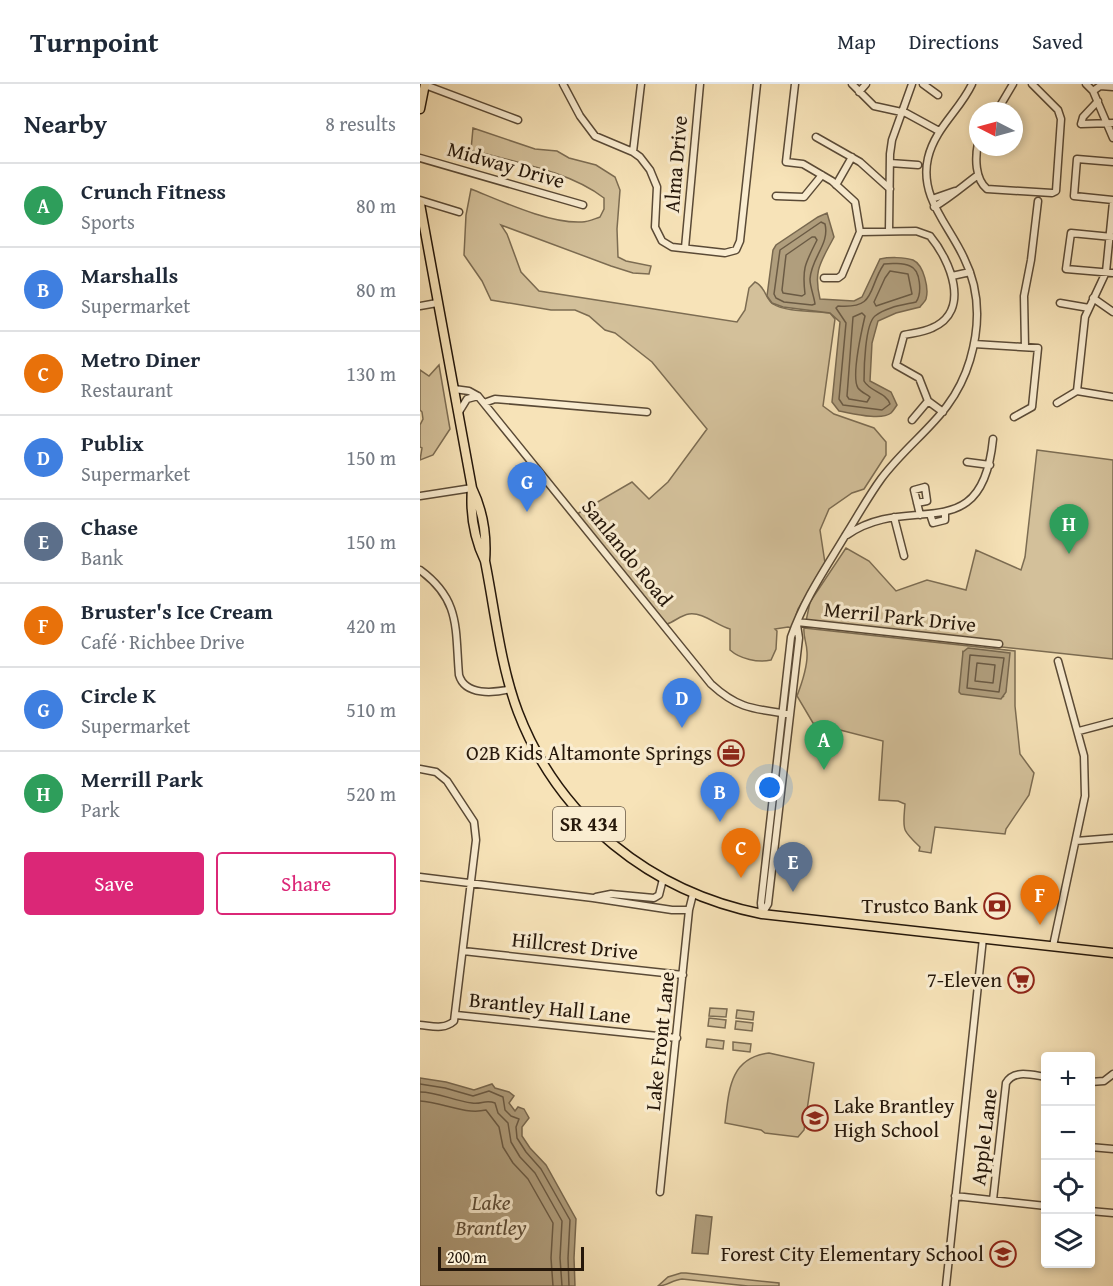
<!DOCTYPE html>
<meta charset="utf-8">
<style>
body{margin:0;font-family:"Gentium Book Plus",serif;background:#f2f2f3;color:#1f2937}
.controls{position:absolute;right:18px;bottom:18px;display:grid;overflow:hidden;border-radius:6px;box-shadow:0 3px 9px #0003}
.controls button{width:54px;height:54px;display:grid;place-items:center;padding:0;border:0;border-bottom:2px solid #e0e1e3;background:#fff;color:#1f2937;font:30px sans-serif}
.compass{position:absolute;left:549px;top:18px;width:54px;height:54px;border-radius:50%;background:#fff;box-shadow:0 3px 9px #0003;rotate:276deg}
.scale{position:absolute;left:18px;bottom:15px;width:146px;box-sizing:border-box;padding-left:6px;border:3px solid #25170a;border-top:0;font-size:16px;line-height:21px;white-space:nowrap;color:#25170a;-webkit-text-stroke:4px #faedd1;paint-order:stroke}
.you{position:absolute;left:350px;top:704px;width:21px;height:21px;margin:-15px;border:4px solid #fff;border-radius:50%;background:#1a73e8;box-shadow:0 0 0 9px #1a73e833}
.badge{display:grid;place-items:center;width:39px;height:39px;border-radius:50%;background:#db2777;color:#fff;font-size:20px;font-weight:700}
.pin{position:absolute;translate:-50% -50px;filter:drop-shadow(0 2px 3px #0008)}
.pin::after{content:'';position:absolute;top:32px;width:21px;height:18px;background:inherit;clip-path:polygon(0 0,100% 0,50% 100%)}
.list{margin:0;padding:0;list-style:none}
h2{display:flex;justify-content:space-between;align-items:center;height:78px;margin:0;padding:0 24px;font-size:26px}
h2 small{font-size:20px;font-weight:400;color:#747a83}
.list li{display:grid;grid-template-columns:39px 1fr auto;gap:18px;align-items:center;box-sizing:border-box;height:84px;padding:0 24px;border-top:2px solid #e0e1e3}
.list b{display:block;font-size:22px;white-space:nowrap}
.list p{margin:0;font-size:20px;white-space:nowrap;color:#747a83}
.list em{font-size:20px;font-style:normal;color:#747a83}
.actions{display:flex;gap:12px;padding:18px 24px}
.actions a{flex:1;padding:14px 0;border:2px solid #db2777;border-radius:6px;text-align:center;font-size:21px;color:#db2777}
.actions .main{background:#db2777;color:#fff}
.icon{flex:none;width:33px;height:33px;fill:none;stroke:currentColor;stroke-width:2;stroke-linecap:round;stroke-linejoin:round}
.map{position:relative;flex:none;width:693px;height:1202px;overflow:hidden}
header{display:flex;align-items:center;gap:36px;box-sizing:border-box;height:84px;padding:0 30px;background:#fff;border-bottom:2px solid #e0e1e3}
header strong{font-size:28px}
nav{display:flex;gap:33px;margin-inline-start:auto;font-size:21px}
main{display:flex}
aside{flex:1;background:#fff}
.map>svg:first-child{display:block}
</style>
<header>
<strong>Turnpoint</strong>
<nav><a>Map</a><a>Directions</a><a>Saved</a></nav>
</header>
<main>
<aside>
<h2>Nearby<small>8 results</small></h2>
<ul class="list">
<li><span class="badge" style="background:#2e9e5b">A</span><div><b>Crunch Fitness</b><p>Sports</p></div><em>80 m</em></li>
<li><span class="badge" style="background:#3f7fe0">B</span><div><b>Marshalls</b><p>Supermarket</p></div><em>80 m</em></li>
<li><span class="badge" style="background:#e8710a">C</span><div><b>Metro Diner</b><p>Restaurant</p></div><em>130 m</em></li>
<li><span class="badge" style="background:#3f7fe0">D</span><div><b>Publix</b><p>Supermarket</p></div><em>150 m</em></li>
<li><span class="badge" style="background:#5c6f8a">E</span><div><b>Chase</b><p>Bank</p></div><em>150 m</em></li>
<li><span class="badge" style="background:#e8710a">F</span><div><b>Bruster's Ice Cream</b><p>Café · Richbee Drive</p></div><em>420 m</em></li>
<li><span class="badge" style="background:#3f7fe0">G</span><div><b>Circle K</b><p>Supermarket</p></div><em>510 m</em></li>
<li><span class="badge" style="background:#2e9e5b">H</span><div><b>Merrill Park</b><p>Park</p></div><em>520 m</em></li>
</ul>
<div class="actions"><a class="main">Save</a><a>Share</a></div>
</aside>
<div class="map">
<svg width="693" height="1202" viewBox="0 0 693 1202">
<rect width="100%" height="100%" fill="#f7e3b8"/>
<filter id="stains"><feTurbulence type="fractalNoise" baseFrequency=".00333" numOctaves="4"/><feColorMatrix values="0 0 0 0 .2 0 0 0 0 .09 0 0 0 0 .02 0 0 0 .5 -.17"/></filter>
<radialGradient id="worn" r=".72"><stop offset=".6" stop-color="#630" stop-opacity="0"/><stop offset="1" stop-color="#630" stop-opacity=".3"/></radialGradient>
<path fill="#d3c09a" stroke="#7c6c52" stroke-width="1.5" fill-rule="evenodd" d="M53 44 115 65 137 67 149 74 176 81 195 93 200 106 197 145 198 173 206 177 231 182 229 190 213 189 191 182 81 141 87 150 101 188 119 207 317 238 325 226 329 204 335 198C345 202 345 214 353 220 365 228 396 227 410 229L415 235 403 322 414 330 454 344 466 358V371L444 405 432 409 409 425 400 446 405 479 378 525 372 544 368 543 355 545 357 547 356 565 351 576C338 579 320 575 310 566V545C296 541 283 528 269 530 261 531 254 538 247 540L157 430 212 398 229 415 248 398 287 345 232 278 195 249 185 246 169 232 155 226H131L71 216 62 197 44 171 46 131 51 105C81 117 130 140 162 138 168 138 174 135 180 133L184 125V114C149 87 94 78 51 66Z
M19 281 30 345 13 371 0 376 2 364 0 363V341L3 335 2 328 0 326V286L9 292Z
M617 366 693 376V575L385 542 390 518 426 464 449 477 476 507 507 496 546 506 556 466 601 486 605 473Z
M384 544 595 567V622L600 670 614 689 609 711 586 745 585 750 515 743 511 769 499 767 500 763C481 745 483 746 485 720L478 717 459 716 463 657 393 639 377 612C382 599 388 582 387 568 387 559 383 553 384 544ZM543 568 584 613 543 576Z
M290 924 307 925 306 933 289 932Z
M317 926 334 928 333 936 316 934Z
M289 934 306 936 305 944 288 942Z
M316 937 333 939 332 947 315 945Z
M287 955 304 957 303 965 286 963Z
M313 958 331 960 330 968 313 966Z
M349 969 394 979 384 1046 378 1053 345 1049 341 1046 305 1039C309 1007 309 974 349 969Z
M261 1189H266L359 1199V1202H328L262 1195C252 1196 247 1202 238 1202L248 1193Z"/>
<path fill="#b09e7d" stroke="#78684f" stroke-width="1.5" d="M407 129 414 153C401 178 393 186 400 215L434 217 442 213 460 175C469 173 484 173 493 176 504 181 509 205 506 215 505 218 502 220 500 223L476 229 458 237 452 259 450 297 471 308 477 321C475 324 473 327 471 329 461 337 431 329 419 327L412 318 420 238 410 229 363 223 352 219 347 212 353 166 356 161 398 133Z
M548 564 590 569 586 608 581 615 541 610 539 608 543 568Z
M0 994 26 998 54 1006 72 1000 75 1004 89 1008 94 1012 89 1019 95 1027 98 1023 104 1025 109 1034 102 1043V1052L110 1064 126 1081 156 1135 154 1174 155 1202H0Z
M276 1131 292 1133 288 1170 272 1169Z"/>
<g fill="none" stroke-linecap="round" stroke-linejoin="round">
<path stroke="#6a5a44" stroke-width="1.5" d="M401 138 405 140C410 160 391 174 390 195 390 203 394 212 395 220L392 221 364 218 356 214 354 210 360 166Z
M392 153H395L397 156C385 180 382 184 385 210L382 212 363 209 362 206 366 171Z
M464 180C471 179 483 179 490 182 501 186 502 210 496 218 483 221 466 223 455 232 445 240 444 284 444 297 450 308 466 308 470 320L462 326 423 321 419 315 426 239 416 224 418 222C457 225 447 205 464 180Z
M470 187 488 190 492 210 456 222 454 218 465 194Z
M442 229 445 232C442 245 431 293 438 304 441 308 446 310 450 313L447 318 429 315 427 312 433 233Z
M550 571 584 574 579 608 547 604Z
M557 579 575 581 573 599 555 597Z
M0 1000 25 1004 53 1012 69 1007 83 1013 85 1026 91 1032 99 1035 96 1043 97 1054 106 1068 121 1085 150 1136 148 1174 149 1202
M0 1008C18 1008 34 1017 52 1019 61 1021 65 1015 75 1019L78 1029 88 1039 91 1058 100 1073 115 1089 142 1137 140 1174 142 1202
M0 1017C22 1018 44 1031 66 1026L79 1043 83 1063 93 1079 108 1095 133 1139 131 1174 133 1202"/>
<g stroke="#5a4a36" stroke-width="9">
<path id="minor" d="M143 0 160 32 175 52 213 68 220 73 230 86 237 103 235 143 242 157 252 163 305 169 316 166 320 157 337 0
M375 0 366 78 383 80 412 97 435 118 440 148 422 191 418 194H404
M432 0 454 22 486 29 519 47
M503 0 518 11
M666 0 673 7 693 54
M5 1 98 36
M673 7 680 2 693 3
M439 8 446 0
M678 17 663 33 661 40 693 39
M577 27 593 0
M396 53 440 78 470 105
M558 59C555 74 555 95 567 105L632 109 636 107 641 35 638 26 612 0
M213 68 221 0
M0 74 163 121
M693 78 657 75 654 112 693 116
M470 79 498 81
M416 101 432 73
M356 112 384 113 402 91
M512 115 535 107
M0 116 39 128
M514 123C531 113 543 102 558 91
M469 147 470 70 472 56 492 0
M440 148 496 147 510 152C530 176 552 227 512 244 504 248 493 249 484 251L476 281 499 294 508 317 492 336
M692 153 651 149 646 185 693 189
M265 164 280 0
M532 192 550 188
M673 214 693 228
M640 219 669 224
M0 222 17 219
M554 260 618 264 612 323 594 333
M605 263 604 212 611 176 618 117
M34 305 49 307 58 312 291 600C318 625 334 625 369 630
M657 307 665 233 686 188 693 118
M657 307 693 313
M508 317 523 328
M64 319 75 315 227 328
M637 319 657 307
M39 328 47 315 58 312
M547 378 570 381
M0 412 52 404
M497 419 507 417 505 403 494 406 500 431
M510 430 513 439 525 436V428
M474 433 484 472
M427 451C490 407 562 467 573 355
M0 486C41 516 35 545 39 591 45 612 74 609 91 605
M377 538 579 560
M659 647 693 638
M0 685 16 688 27 697 54 738 56 756 34 937C24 946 12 942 0 941
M656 757 693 754
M0 793 173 814 252 826H269
M176 813 191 810 234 814 239 811 243 795
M342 830 341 819 371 553C385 514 404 487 425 452 437 433 448 413 461 395 494 351 533 333 550 276 560 242 560 206 544 174 529 141 499 113 508 74 515 44 540 26 552 0
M342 830 348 820 379 554 377 541
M633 862 665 712 664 672 638 577
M43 867 263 891
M36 931 257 954
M670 998 684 997 693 990
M670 1063 693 1065
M240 1108 269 826 273 810
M535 1112 626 1122
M573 1116 586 999C594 985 612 991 626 993
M670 1127 693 1129
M526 1202 563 854"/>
</g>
<g stroke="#25170a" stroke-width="11">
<path id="major" d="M0 25 5 0
M0 120 52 404C63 427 67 451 65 477
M52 404C50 429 54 454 65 477 75 527 80 580 98 628 139 735 231 808 342 830L693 869"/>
</g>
<use href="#minor" stroke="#faedd1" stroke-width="6"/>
<use href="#major" stroke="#f7e3b8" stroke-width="8"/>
</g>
<defs>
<g id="office-ring" transform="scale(1.35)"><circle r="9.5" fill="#faedd1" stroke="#8f2418" stroke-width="1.5"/><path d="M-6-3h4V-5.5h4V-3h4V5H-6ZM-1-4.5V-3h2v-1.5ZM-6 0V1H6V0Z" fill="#8f2418"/></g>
<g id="bank-ring" transform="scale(1.35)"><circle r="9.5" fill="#faedd1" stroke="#8f2418" stroke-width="1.5"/><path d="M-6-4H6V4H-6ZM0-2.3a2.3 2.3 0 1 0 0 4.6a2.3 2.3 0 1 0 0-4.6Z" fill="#8f2418"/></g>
<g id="supermarket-ring" transform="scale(1.35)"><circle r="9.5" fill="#faedd1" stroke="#8f2418" stroke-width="1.5"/><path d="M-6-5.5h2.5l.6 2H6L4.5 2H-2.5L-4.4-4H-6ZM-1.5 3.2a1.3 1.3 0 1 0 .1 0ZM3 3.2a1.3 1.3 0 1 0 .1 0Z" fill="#8f2418"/></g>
<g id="school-ring" transform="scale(1.35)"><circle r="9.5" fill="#faedd1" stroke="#8f2418" stroke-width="1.5"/><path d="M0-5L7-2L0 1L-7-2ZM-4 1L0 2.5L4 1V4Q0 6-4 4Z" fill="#8f2418"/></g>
</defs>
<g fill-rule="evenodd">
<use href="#office-ring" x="311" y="669"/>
<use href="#bank-ring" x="577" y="822"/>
<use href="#supermarket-ring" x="601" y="896"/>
<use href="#school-ring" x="395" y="1034"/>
<use href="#school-ring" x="583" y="1170"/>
</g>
<g text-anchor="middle" stroke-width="6" stroke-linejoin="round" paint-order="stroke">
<rect fill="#faedd1" stroke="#655746" stroke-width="1.5" x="133" y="723" width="72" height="34" rx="4.5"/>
<g font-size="20" font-weight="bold" fill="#25170a">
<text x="169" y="747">SR 434</text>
</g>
<g font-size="21" fill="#25170a" stroke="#faedd1">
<text transform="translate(256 80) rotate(-85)" y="7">Alma Drive</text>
<text transform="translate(86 81) rotate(16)" y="7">Midway Drive</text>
<text transform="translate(207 469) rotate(51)" y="7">Sanlando Road</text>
<text transform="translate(480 533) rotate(6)" y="7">Merril Park Drive</text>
<text transform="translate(155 862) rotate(6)" y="7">Hillcrest Drive</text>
<text transform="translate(130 924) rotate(6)" y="7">Brantley Hall Lane</text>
<text transform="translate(240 957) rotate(-84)" y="7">Lake Front Lane</text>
<text transform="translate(564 1053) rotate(-83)" y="7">Apple Lane</text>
</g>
<g font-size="21" fill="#25170a" stroke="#faedd1" text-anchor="end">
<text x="292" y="676">O2B Kids Altamonte Springs</text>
<text x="558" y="829">Trustco Bank</text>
<text x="582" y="903">7-Eleven</text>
<text x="414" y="1029" text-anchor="start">Lake Brantley<tspan x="414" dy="24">High School</tspan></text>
<text x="564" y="1177">Forest City Elementary School</text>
</g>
<g font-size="22" font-style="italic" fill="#5d4d38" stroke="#faedd1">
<text x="71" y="1126">Lake<tspan x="71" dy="25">Brantley</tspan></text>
</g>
</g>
<rect width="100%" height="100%" filter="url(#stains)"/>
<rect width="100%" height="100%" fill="url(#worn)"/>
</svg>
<div class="controls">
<button>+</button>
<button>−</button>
<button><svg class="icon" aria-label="locate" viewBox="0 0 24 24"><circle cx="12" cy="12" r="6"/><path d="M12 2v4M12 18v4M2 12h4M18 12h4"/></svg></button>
<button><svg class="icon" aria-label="layers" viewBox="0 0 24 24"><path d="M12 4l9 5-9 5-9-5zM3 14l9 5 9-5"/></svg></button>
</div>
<svg class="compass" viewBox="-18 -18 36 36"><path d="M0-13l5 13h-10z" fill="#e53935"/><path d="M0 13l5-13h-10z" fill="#747a83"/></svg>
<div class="scale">200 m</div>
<div class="you"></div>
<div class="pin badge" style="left:404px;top:686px;background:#2e9e5b">A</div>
<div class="pin badge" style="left:300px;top:738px;background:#3f7fe0">B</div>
<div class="pin badge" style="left:321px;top:794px;background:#e8710a">C</div>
<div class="pin badge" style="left:262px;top:644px;background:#3f7fe0">D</div>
<div class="pin badge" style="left:373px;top:808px;background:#5c6f8a">E</div>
<div class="pin badge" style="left:620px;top:841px;background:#e8710a">F</div>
<div class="pin badge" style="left:107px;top:428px;background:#3f7fe0">G</div>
<div class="pin badge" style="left:649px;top:470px;background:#2e9e5b">H</div>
</div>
</main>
